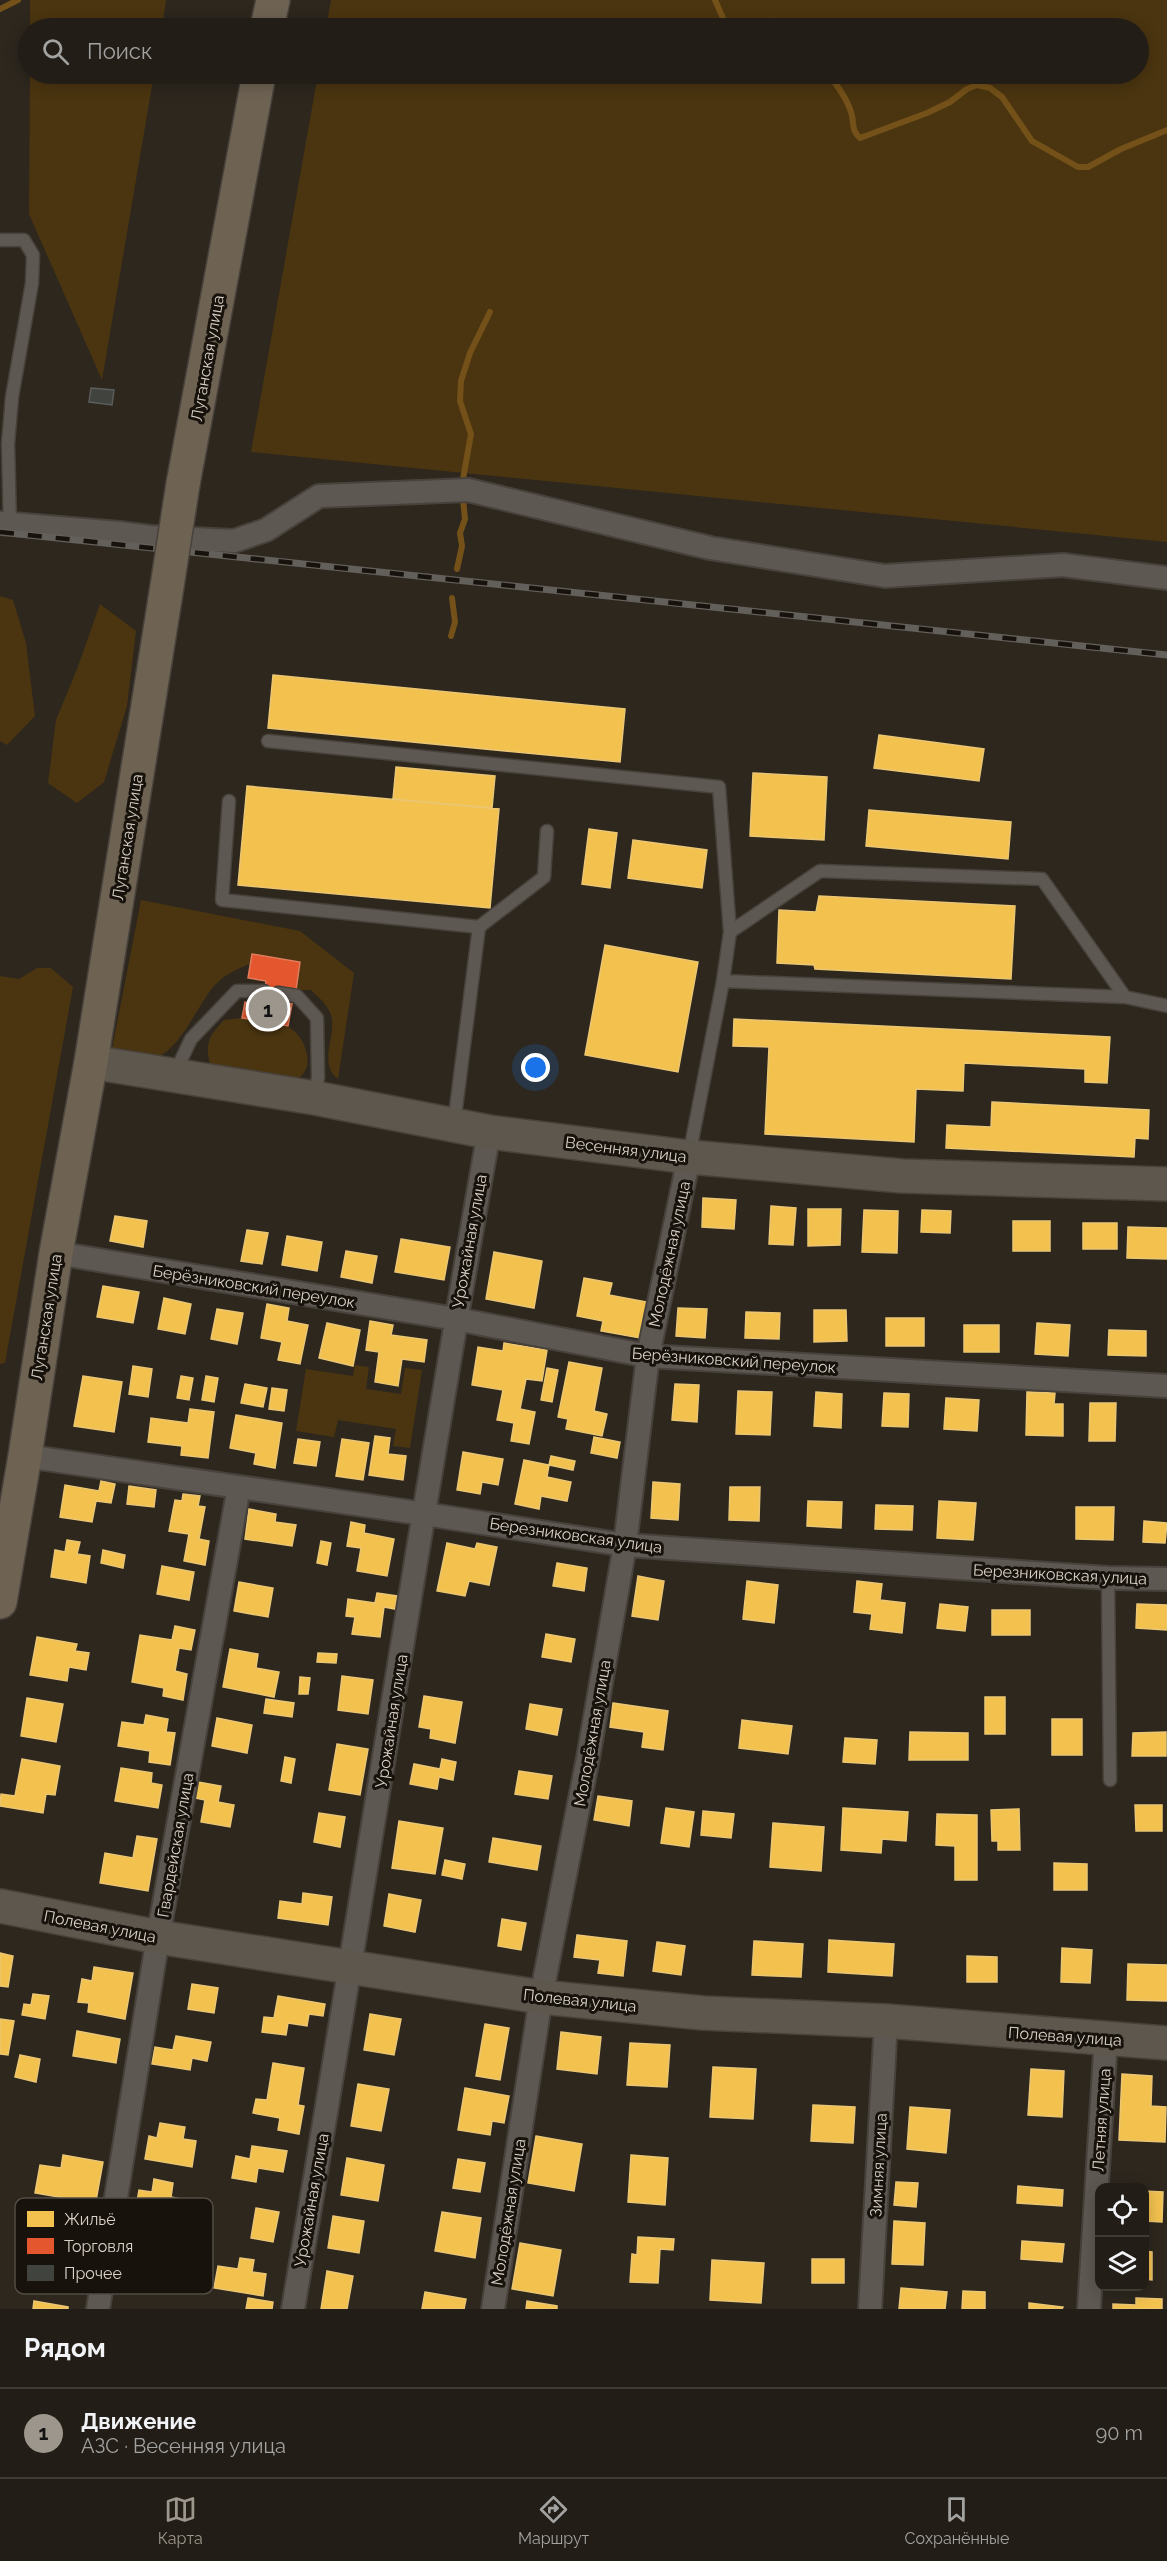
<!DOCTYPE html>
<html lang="ru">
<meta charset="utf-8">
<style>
body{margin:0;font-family:Raleway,sans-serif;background:#2e2a23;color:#f1f3f6}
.controls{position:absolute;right:18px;bottom:18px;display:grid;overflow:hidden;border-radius:12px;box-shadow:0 3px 15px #0003}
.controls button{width:54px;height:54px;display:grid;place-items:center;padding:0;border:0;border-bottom:2px solid #3f3b35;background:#221d16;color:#f1f3f6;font:30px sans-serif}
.you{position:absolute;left:536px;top:1068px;width:21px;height:21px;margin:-15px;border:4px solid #fff;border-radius:50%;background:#1a73e8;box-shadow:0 0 0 9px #1a73e833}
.badge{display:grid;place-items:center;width:39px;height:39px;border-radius:50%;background:#9d968c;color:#111;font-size:20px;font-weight:700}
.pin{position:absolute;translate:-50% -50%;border:3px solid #fff;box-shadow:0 2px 6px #0006}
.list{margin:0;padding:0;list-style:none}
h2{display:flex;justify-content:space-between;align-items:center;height:78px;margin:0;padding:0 24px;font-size:26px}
h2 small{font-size:20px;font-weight:400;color:#a2a2a1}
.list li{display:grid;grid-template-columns:39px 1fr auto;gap:18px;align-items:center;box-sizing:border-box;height:90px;padding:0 24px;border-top:2px solid #3f3b35}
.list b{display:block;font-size:22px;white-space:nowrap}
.list p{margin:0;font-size:20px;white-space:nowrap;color:#a2a2a1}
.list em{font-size:20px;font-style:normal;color:#a2a2a1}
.icon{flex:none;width:33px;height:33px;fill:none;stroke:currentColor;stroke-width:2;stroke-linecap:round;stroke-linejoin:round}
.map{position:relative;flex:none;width:1167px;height:2309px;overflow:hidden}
.search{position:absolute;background:#221d16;box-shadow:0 3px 15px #0003;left:18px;right:18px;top:18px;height:66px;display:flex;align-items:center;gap:15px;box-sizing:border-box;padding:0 21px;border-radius:33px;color:#a2a2a1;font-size:22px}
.sheet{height:168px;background:#221d16}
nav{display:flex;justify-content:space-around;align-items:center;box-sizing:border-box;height:84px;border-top:2px solid #3f3b35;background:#221d16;font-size:16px;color:#a2a2a1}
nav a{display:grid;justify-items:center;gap:3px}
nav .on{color:#9d968c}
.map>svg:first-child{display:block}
</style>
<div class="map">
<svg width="1167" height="2309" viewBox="0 0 1167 2309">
<rect width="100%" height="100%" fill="#2d271e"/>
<path fill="#4b3510" d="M30 0H166L162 28H30Z
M331 0H1167V542L251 452 318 74H1138V28H326Z
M30 74H154L102 380 29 214Z
M0 596 13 600 26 643 35 716 7 745 0 741Z
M100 604 136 631 127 706 104 782 77 803 48 783 56 720 77 669Z
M141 900 300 931 354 973 338 1079C319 1064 334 1041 332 1020 331 1007 319 998 311 990H296L300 962 253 954 251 963C238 969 225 974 215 985 197 1004 177 1060 148 1058 137 1058 123 1052 112 1049Z
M37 968H51L73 987 5 1363 0 1364V976L19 979Z
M242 1018C272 1023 299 1019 307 1054 309 1065 306 1072 298 1079L211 1069C205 1044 207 1038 224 1020Z
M355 1365 369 1367 366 1389 401 1394 405 1368 422 1370 410 1448 393 1446 396 1429 338 1420 334 1437 296 1431 306 1369 353 1376Z"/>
<path fill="#f2c14e" stroke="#ebc673" stroke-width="1.5" d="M273 675 625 709 620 762 268 728Z
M879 735 984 749 979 781 874 768Z
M396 767 495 776 492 808 393 799Z
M753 773 827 777 824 840 750 836Z
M247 786 499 809 490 908 238 885Z
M869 810 1011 822 1008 859 866 846Z
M589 829 617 833 610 888 582 884Z
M633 840 707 850 702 888 628 878Z
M819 896 1015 906 1011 979 815 969 814 965 777 963 779 910 816 912Z
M605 945 698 962 678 1072 585 1055Z
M734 1019 1110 1037 1107 1083 1085 1082V1069L964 1063 963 1091 916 1089 914 1142 765 1134 769 1047 733 1046Z
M992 1102 1149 1110 1148 1139 1135 1138 1134 1157 946 1148 947 1125 991 1127Z
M703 1198 736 1200 734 1229 702 1227Z
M771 1206 796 1208 793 1245 769 1244Z
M808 1209H841L840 1245 808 1246Z
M864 1210 898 1211 897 1253 862 1252Z
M922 1210 951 1211 950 1233 921 1232Z
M115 1216 147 1221 143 1247 110 1241Z
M1013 1221H1050V1251H1013Z
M1083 1223H1117V1249H1083Z
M1128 1227 1167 1228V1259L1127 1258Z
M247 1230 268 1233 262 1264 241 1261Z
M287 1236 322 1242 317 1271 282 1265Z
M401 1239 450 1247 444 1280 395 1272Z
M346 1251 377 1256 372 1283 341 1277Z
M494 1252 542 1261 534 1308 486 1299Z
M584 1278 612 1283 609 1295 647 1302 640 1338 601 1331 603 1321 577 1316Z
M103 1286 139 1292 133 1323 97 1317Z
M164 1298 191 1304 185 1334 158 1329Z
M267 1304 289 1308 287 1321 308 1325 300 1364 278 1360 282 1342 261 1338Z
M678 1308 707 1309 705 1338 676 1336Z
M217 1309 243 1313 237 1344 211 1339Z
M814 1310H846L847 1341 814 1342Z
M746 1312 780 1313 779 1339 745 1338Z
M886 1318H924V1346H886Z
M370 1321 393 1325 391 1335 427 1340 424 1362 402 1359 398 1386 375 1382 379 1352 366 1350Z
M327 1323 360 1330 353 1366 319 1358Z
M1037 1323 1070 1325 1068 1356 1035 1354Z
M964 1325H999V1352H964Z
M1109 1330 1146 1331V1356L1108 1355Z
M504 1343 547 1350 542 1381 526 1379 520 1409 535 1412 529 1444 511 1441 514 1423 497 1420 503 1390 472 1385 478 1347 503 1351Z
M569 1362 602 1368 594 1411 607 1414 602 1436 566 1429 568 1419 558 1417Z
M133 1366 152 1369 148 1397 129 1394Z
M547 1368 558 1370 552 1402 541 1400Z
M83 1376 122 1382 114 1432 74 1426Z
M181 1376 193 1378 189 1400 177 1398Z
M206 1376 218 1378 214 1402 202 1400Z
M245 1384 267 1388 263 1407 241 1403Z
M675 1384 699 1385 697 1422 672 1420Z
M272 1388 287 1390 284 1411 269 1409Z
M738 1391 772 1392 770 1435 736 1434Z
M816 1392 842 1394 841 1428 814 1426Z
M1027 1392 1055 1393 1054 1404H1063V1436L1026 1435Z
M884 1393 909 1394 908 1427 882 1426Z
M946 1398 979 1400 977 1431 944 1429Z
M1090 1403H1116L1115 1441H1089Z
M190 1409 214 1412 208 1458 181 1455 182 1446 148 1442 151 1418 188 1423Z
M236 1415 282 1423 275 1468 254 1464 256 1453 230 1448Z
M375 1436 390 1438 388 1454 406 1456 403 1480 369 1475Z
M594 1437 620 1442 617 1458 591 1453Z
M298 1439 320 1442 316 1466 294 1463Z
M342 1439 369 1443 363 1480 336 1476Z
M463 1452 503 1459 498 1485 482 1482 480 1494 457 1490Z
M551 1456 575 1461 573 1470 549 1465Z
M524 1460 549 1465 547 1477 571 1482 567 1501 541 1496 539 1509 515 1504Z
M101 1481 115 1484 111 1503 96 1501 92 1522 60 1517 65 1485 99 1491Z
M653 1482 680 1484 678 1520 651 1518Z
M129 1486 156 1490 154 1507 127 1504Z
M730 1487H760L759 1521 729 1520Z
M183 1494 200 1496 198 1506 205 1507 199 1539 209 1541 205 1565 184 1561 189 1534 169 1531 175 1500 182 1501Z
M808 1501 842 1502 841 1528 807 1526Z
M939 1501 976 1503 973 1540 937 1538Z
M876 1505 913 1506 912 1530 875 1529Z
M1076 1507H1114L1113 1540 1076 1539Z
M249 1509 276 1514 275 1522 296 1525 292 1546 245 1539Z
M1144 1521 1167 1523 1165 1543 1143 1542Z
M351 1522 365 1525 364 1533 394 1539 387 1576 357 1571 361 1548 347 1546Z
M67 1540 80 1542 77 1554 90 1556 86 1583 51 1577 55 1550 65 1552Z
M321 1541 331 1543 327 1565 317 1563Z
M447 1543 475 1549 477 1543 497 1547 489 1585 469 1581 465 1596 437 1591Z
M103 1550 125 1555 123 1568 101 1563Z
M557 1563 587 1568 584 1591 553 1586Z
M162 1566 194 1572 189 1600 157 1594Z
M638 1576 664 1581 658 1620 632 1616Z
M747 1581 778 1585 774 1623 743 1619Z
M857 1581 882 1584 880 1600 905 1603 902 1633 870 1629 872 1614 854 1612Z
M239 1582 273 1588 268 1617 234 1611Z
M377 1593 397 1596 395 1609 384 1607 380 1637 352 1634 355 1617 346 1616 348 1599 375 1603Z
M940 1604 968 1607 965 1631 937 1628Z
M1137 1604 1167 1605V1630L1136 1628Z
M992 1610H1030V1635H992Z
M175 1626 195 1630 191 1650 179 1648 175 1671 187 1674 183 1700 163 1696 164 1688 132 1682 140 1635 172 1640Z
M546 1634 575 1639 571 1662 542 1657Z
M37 1637 77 1644 75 1651 89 1653 86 1670 69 1667 67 1681 30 1675Z
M230 1649 258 1654 256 1668 279 1672 274 1697 223 1687Z
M318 1653 337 1654 336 1663 317 1662Z
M342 1676 373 1680 368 1714 338 1710Z
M300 1677 310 1678 308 1694H299Z
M424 1696 462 1702 455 1743 430 1738 431 1729 419 1727Z
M985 1697H1005V1734H985Z
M27 1698 63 1704 56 1742 21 1736Z
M266 1699 294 1703 292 1717 264 1713Z
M613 1703 668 1711 663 1750 642 1747 644 1732 610 1727Z
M530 1704 562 1709 557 1735 526 1729Z
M146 1715 168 1719 166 1732 175 1733 170 1765 149 1762 150 1751 118 1746 122 1722 144 1725Z
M217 1718 252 1725 247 1753 212 1746Z
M1052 1719H1082V1755H1052Z
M742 1720 792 1726 788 1754 739 1748Z
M910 1732 968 1733V1760H909Z
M1166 1732V1756H1132L1133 1733Z
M845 1738 877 1740 875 1764 843 1762Z
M337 1744 368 1749 360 1795 329 1790Z
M285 1757 295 1759 291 1783 281 1781Z
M22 1759 60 1766 55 1795 46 1794 43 1813 0 1806 1 1794 15 1796Z
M442 1759 456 1762 453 1780 439 1777 437 1789 410 1784 414 1764 440 1769Z
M121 1768 152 1773 151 1783 162 1785 158 1808 115 1801Z
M519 1771 552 1776 548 1799 515 1794Z
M198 1782 221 1786 218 1802 234 1805 230 1827 201 1822 205 1800 195 1798Z
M598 1796 632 1801 629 1826 594 1820Z
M1135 1805H1162V1831H1136Z
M666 1808 694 1812 689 1847 661 1843Z
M843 1808 908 1812 906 1841 882 1839 881 1853 841 1850Z
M1019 1809 1020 1850H998V1841H992L991 1810Z
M703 1811 734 1814 731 1838 701 1835Z
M319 1813 345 1817 340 1847 314 1842Z
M937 1814 977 1815V1880H955V1846L936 1845Z
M399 1821 443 1828 435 1874 392 1868Z
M773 1823 824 1827 821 1871 770 1867Z
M137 1836 157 1839 148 1891 100 1883 105 1853 133 1858Z
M493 1838 541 1846 537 1870 489 1862Z
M445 1860 465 1864 462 1879 442 1875Z
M1054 1863 1087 1864V1890H1054Z
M303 1893 332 1897 328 1925 278 1918 280 1901 302 1904Z
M389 1894 421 1900 415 1932 384 1926Z
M502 1919 526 1923 521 1950 498 1946Z
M577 1935 627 1941 623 1976 598 1973 600 1960 574 1957Z
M829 1940 894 1944 892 1976 828 1972Z
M754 1941 803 1944 801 1977 752 1975Z
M657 1942 685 1946 681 1975 653 1971Z
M1062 1948 1092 1950 1090 1983 1061 1982Z
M0 1953 13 1956 8 1987 0 1986Z
M967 1956 997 1957V1982H967Z
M1128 1964 1167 1965V2001L1127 2000Z
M94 1967 133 1973 125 2019 88 2012 89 2003 78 2002 82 1979 92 1981Z
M192 1984 218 1988 214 2013 188 2009Z
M33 1994 49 1996 45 2019 22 2015 24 2004 31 2005Z
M278 1996 325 2004 323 2016 309 2014 307 2026 288 2023 286 2035 262 2032 264 2017 274 2018Z
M370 2014 401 2019 394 2055 364 2050Z
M0 2019 14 2021 8 2055 0 2054Z
M485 2024 509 2028 500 2080 476 2076Z
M77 2031 120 2039 116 2063 73 2056Z
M561 2032 601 2037 597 2074 557 2069Z
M176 2036 211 2042 207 2061 192 2058 190 2070 152 2064 155 2047 173 2050Z
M630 2043 670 2045 667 2087 627 2085Z
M20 2055 40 2059 36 2082 15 2077Z
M273 2063 304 2068 298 2105 304 2106 299 2134 278 2130 280 2118 253 2113 256 2099 267 2100Z
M713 2067 756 2069 753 2119 710 2117Z
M1031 2069 1064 2071 1062 2117 1028 2115Z
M1122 2074 1152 2076 1151 2106 1166 2107 1165 2142 1119 2140Z
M358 2084 389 2089 381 2131 351 2126Z
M465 2088 509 2096 504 2123 492 2121 490 2135 458 2130Z
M813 2105 855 2107 853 2143 811 2141Z
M910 2107 950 2110 946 2153 907 2149Z
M160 2123 185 2127 183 2139 196 2141 192 2167 145 2159 149 2136 157 2138Z
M536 2136 582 2144 574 2191 528 2183Z
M252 2146 287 2151 283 2172 258 2168 256 2182 232 2178 236 2156 250 2159Z
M63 2155 103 2162 93 2217 73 2213 76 2200 35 2193 40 2165 61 2168Z
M631 2155 668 2158 665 2205 628 2202Z
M347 2158 384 2165 378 2201 341 2195Z
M458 2159 485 2163 480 2192 453 2188Z
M154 2179 173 2183 171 2197 182 2199 177 2231 133 2224 139 2190 152 2192Z
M896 2182 918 2183 916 2207 894 2205Z
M1018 2186 1063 2190 1062 2206 1017 2203Z
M1144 2191 1163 2192 1162 2222 1144 2221Z
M256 2208 279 2212 273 2242 251 2238Z
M442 2212 481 2218 475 2258 435 2251Z
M333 2216 364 2221 359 2253 328 2248Z
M894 2221 925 2223 923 2265 892 2264Z
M638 2237 674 2239 673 2250 660 2249 658 2283 630 2282 632 2254 637 2255Z
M1022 2241 1064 2244 1062 2262 1021 2259Z
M520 2243 561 2250 553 2296 512 2289Z
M1144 2251 1152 2252V2280L1144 2279Z
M240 2258 254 2260 252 2272 266 2274 263 2296 214 2288 218 2266 238 2269Z
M812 2259H844V2283H812Z
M712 2260 764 2263 761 2303 710 2300Z
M327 2271 353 2276 347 2309H321Z
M901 2288 947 2292 945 2309H899Z
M963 2291 985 2292V2309H962Z
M425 2292 466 2299 464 2309H422Z
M248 2298 273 2302 272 2309H246Z
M1136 2298 1162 2299V2309H1113V2304L1136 2305Z
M34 2301 68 2307V2309H33Z
M527 2301 557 2306V2309H526Z
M1029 2303 1063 2307 1062 2309H1029Z"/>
<path fill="#e4572e" stroke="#e17c5c" stroke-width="1.5" d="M252 954 300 962 296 990 279 987 277 1002 292 1004 288 1026 242 1018 245 1002 262 1005 266 981 248 978Z"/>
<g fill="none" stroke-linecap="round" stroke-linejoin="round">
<path stroke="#745118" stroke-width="6" d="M715 0 726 25 743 28
M0 9 18 0
M745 28C762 22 778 15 793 28
M828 74C837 85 849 101 852 116 854 126 852 131 860 138L927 113 950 102 967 89 977 85 990 88 1002 97 1032 141 1078 167H1088L1121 149 1167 130
M463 479 471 434 460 401 461 381 470 353 490 312
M457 569 462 546 460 533 465 519 463 499
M451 636 455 622 452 598"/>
</g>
<path fill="#41433f" stroke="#5b5d5a" stroke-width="1.5" d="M91 388 114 390 112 405 89 402Z"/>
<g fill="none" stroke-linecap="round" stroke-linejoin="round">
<g stroke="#48423c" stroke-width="15">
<path id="lane" d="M0 240H24L33 255 32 283 12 397 8 444 10 524
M268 741 719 787 730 932
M229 801 222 900 479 927 544 877 547 831
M723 981 730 932 820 871 1042 879 1125 997 1167 1006
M278 993 297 996 317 1018 318 1077 315 1097
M174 1075 191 1039 237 991H264
M454 1124 479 927
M689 1156 723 981 1125 997
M1108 1578 1110 1780"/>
</g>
<g stroke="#48423c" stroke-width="26">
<path id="street" d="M0 523 119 533 150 537 234 541 266 530 319 496 468 490 710 548 885 576 1063 565 1167 578
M56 1253 456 1319 648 1356 1167 1386
M25 1456 425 1514 625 1545 1108 1578 1167 1579
M98 2309 158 1937 239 1487
M293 2309C360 1917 419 1524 489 1132
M493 2309 541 1997 588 1758 625 1545 648 1356 689 1157
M870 2309 886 2021
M1089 2309 1106 2039"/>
</g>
<g stroke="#48423c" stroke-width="36">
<path id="secondary" d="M91 1062 315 1098 489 1132 689 1157 902 1176 1167 1184
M0 1906 158 1937 541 1997 703 2013 886 2021 1167 2043"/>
</g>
<g stroke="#48423c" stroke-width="36">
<path id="highway" d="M267 28 273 0
M183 484 259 74
M0 1602 25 1456 56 1253 91 1062 165 599"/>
</g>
<use href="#lane" stroke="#5e5852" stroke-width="12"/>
<use href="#street" stroke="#5e5852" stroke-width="22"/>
<use href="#secondary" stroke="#5e574e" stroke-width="33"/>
<use href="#highway" stroke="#6e6353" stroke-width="33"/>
<g stroke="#635f5a" stroke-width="7">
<path id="rail" d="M0 532 1167 655"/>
</g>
<use href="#rail" stroke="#17120b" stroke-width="4.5" stroke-dasharray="14" stroke-linecap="butt"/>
<g stroke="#48423c" stroke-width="36" stroke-linecap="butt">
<path id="highway-bridge" d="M165 599 183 484"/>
</g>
<use href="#highway-bridge" stroke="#6e6353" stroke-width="33"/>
</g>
<g text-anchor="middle" stroke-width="6" stroke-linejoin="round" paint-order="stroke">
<g font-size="16" fill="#dad2c8" stroke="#17120b">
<text transform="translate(207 358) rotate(-80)" y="6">Луганская улица</text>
<text transform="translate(127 837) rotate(-81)" y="6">Луганская улица</text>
<text transform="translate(626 1149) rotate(7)" y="6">Весенняя улица</text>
<text transform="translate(469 1241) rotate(-80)" y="6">Урожайная улица</text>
<text transform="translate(669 1254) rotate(-78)" y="6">Молодёжная улица</text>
<text transform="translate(254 1286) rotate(9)" y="6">Берёзниковский переулок</text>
<text transform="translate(46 1317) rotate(-81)" y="6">Луганская улица</text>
<text transform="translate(734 1360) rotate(4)" y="6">Берёзниковский переулок</text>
<text transform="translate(576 1535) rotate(8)" y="6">Березниковская улица</text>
<text transform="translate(1060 1574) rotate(3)" y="6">Березниковская улица</text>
<text transform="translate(391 1721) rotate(-81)" y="6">Урожайная улица</text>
<text transform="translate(592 1733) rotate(-80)" y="6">Молодёжная улица</text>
<text transform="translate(175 1845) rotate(-80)" y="6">Гвардейская улица</text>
<text transform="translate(100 1926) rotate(11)" y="6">Полевая улица</text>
<text transform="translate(580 2000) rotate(6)" y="6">Полевая улица</text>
<text transform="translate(1065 2036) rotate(4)" y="6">Полевая улица</text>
<text transform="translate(1101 2120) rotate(-86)" y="6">Летняя улица</text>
<text transform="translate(878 2165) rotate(-87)" y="6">Зимняя улица</text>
<text transform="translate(311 2200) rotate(-80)" y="6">Урожайная улица</text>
<text transform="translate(508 2212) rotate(-81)" y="6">Молодёжная улица</text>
</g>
</g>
<rect x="15" y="2198" width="198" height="96" rx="9" fill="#17120b" stroke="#524c44" stroke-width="1.5"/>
<rect x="27" y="2211" width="27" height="16" fill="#f2c14e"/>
<rect x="27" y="2238" width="27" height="16" fill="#e4572e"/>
<rect x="27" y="2265" width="27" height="16" fill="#41433f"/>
<g font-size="16" fill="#dad2c8">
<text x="64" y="2225">Жильё</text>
<text x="64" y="2252">Торговля</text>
<text x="64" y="2279">Прочее</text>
</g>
</svg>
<div class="controls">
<button><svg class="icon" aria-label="locate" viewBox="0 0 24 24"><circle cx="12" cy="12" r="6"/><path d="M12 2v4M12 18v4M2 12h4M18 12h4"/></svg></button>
<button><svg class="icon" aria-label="layers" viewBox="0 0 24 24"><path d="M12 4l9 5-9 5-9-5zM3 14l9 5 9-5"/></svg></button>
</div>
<div class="you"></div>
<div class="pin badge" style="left:268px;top:1009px">1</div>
<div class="search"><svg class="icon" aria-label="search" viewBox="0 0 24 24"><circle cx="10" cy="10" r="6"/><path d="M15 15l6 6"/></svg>Поиск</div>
</div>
<section class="sheet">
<h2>Рядом<small></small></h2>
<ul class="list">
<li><span class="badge">1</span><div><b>Движение</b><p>АЗС · Весенняя улица</p></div><em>90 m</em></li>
</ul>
</section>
<nav>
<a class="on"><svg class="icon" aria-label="map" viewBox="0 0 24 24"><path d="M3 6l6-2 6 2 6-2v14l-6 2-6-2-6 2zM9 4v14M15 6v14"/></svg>Карта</a>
<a><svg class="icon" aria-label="directions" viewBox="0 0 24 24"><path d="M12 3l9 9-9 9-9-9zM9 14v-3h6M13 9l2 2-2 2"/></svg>Маршрут</a>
<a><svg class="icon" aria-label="saved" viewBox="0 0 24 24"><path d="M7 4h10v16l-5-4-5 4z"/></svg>Сохранённые</a>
</nav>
